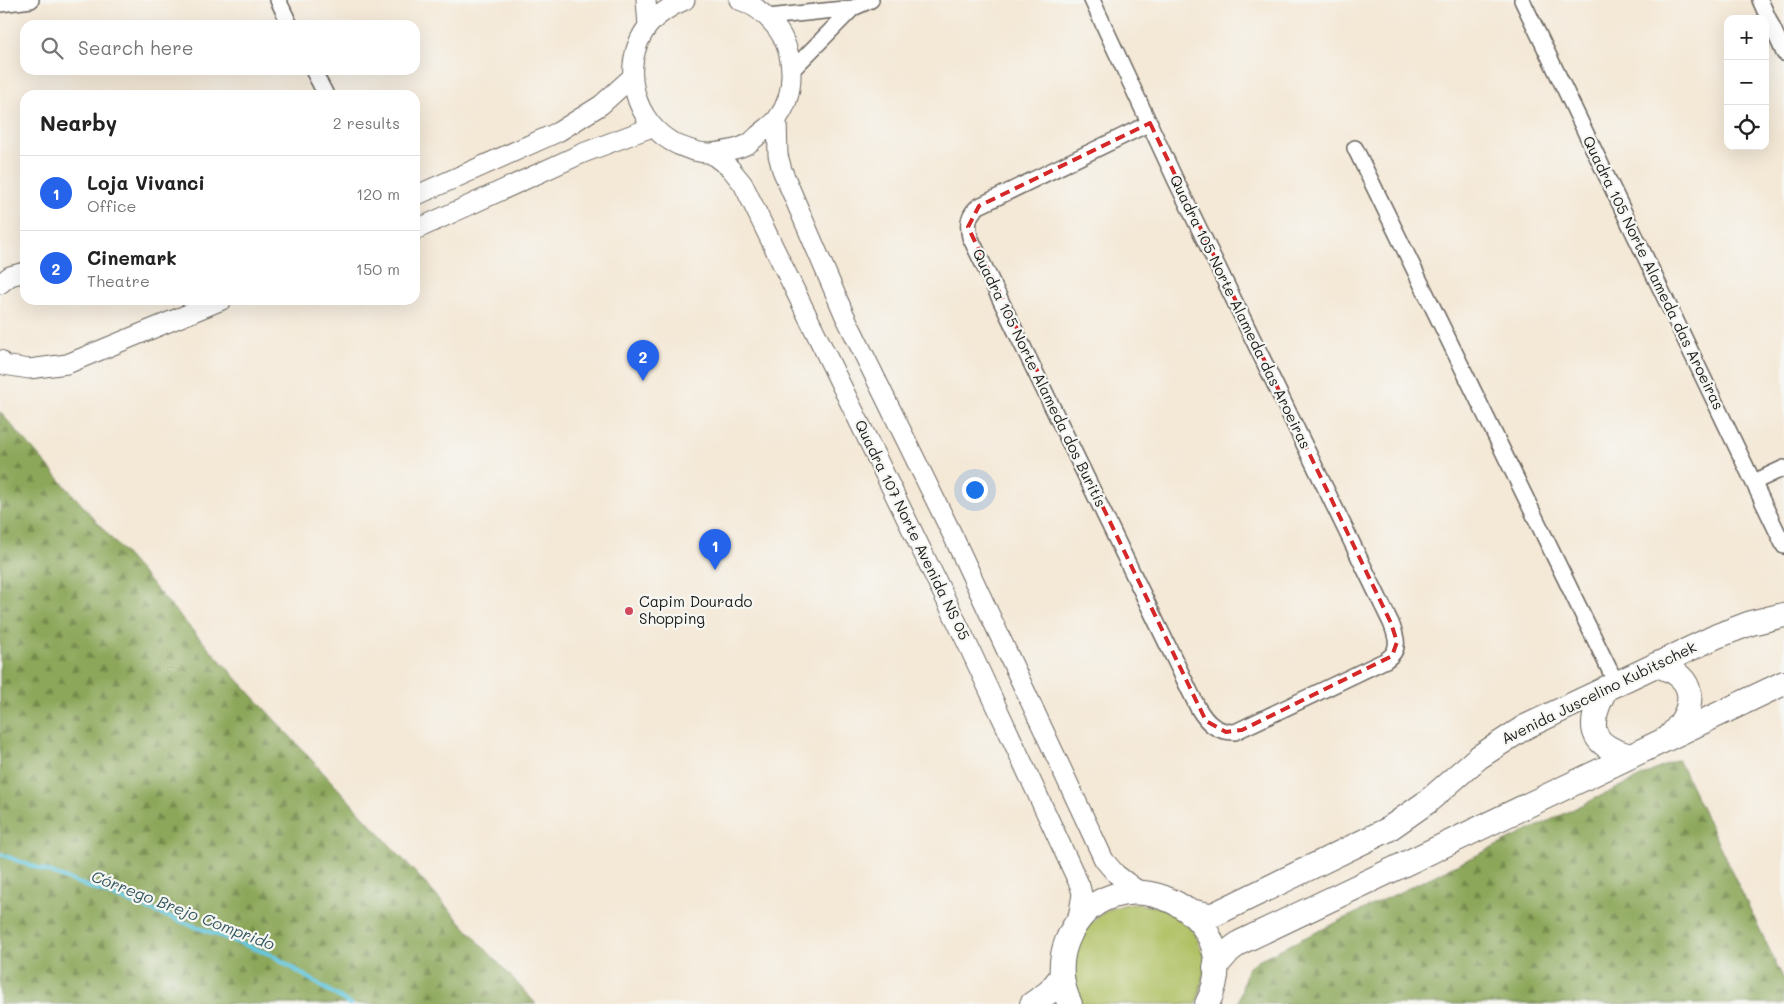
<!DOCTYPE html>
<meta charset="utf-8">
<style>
body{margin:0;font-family:Mali,sans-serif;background:#f6f6f6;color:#222}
.controls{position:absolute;right:15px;top:15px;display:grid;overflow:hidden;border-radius:10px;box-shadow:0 5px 20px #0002}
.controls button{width:45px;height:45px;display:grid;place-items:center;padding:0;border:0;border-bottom:1px solid #e0e0e0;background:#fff;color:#222;font:25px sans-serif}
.you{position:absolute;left:974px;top:489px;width:18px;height:18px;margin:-12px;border:4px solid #fff;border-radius:50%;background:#1a73e8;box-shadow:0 0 0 8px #1a73e833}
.badge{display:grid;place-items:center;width:32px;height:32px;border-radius:50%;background:#2563eb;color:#fff;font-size:16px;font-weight:700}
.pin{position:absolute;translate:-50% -41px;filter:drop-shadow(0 1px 2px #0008)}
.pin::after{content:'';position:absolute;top:26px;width:18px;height:15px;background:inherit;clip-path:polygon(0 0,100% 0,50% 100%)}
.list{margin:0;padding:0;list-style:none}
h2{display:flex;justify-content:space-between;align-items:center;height:65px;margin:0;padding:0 20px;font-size:21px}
h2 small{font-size:16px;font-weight:400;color:#767676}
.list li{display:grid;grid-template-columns:32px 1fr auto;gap:15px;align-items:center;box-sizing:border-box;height:75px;padding:0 20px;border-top:1px solid #e0e0e0}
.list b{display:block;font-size:19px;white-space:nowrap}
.list p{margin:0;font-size:16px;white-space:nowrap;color:#767676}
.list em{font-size:16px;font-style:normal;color:#767676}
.icon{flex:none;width:28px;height:28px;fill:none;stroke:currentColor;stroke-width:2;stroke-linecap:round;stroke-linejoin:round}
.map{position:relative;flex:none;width:1784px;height:1004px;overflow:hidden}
.search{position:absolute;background:#fff;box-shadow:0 5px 20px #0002;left:20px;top:20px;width:400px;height:55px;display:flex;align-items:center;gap:12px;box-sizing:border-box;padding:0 18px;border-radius:15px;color:#767676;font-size:19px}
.panel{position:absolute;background:#fff;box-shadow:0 5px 20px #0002;left:20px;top:90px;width:400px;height:215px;border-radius:15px}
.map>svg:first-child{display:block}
</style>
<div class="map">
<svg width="1784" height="1004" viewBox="0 0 1784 1004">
<defs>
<pattern id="forest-firs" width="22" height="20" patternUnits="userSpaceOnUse" patternTransform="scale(1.25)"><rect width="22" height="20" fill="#8ca75a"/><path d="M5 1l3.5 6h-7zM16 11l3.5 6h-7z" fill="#72874a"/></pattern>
</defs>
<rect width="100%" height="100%" fill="#f6f6f2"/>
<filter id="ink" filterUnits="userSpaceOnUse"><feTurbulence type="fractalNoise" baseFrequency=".02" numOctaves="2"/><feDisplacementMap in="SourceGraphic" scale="10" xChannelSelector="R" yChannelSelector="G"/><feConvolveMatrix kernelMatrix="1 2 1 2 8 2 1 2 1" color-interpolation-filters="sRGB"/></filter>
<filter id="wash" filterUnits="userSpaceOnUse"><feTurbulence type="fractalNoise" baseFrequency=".0096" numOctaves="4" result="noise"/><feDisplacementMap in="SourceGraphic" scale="20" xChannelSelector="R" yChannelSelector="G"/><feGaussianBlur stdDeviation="1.12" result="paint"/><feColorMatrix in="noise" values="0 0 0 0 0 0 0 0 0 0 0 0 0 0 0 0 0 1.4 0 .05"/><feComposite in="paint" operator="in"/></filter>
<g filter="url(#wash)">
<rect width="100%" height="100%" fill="#f4e8d6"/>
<path fill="#b0c165" stroke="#666e40" d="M1131 903 1168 909 1195 933 1206 962 1197 1004H1079L1074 994 1071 957 1088 925 1107 910Z"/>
<path fill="url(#forest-firs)" stroke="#54623b" d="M0 412 194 632 536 1004H0Z
M1678 759 1784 980V1004H1238L1247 969 1258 960Z"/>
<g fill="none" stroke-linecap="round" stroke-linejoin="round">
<path stroke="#62c7df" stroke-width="4.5" d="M0 854 272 955 350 1004"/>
</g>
</g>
<g filter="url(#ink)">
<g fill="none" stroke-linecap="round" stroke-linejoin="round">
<g stroke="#68635d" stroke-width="18">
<path id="minor" d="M278 0 290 25
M1092 0 1176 181 1391 623C1397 638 1401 650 1386 660L1235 732C1216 732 1207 723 1198 708L970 237C967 224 968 214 979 206L1150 123
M1522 0 1784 546
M1760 0 1784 53
M0 4 31 0
M768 17 853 8 871 0
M313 70 325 93
M791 71 853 8
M1355 148 1616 683
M1754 482 1784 468"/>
</g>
<g stroke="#68635d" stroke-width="21">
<path id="tertiary" d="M646 0 648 26
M685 0C671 6 658 13 648 26 618 65 634 125 678 145 688 149 700 154 711 153 721 152 739 149 748 144 753 141 758 135 762 132 767 128 773 124 777 119 797 93 795 51 775 26 766 15 753 4 739 0
M777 119 778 155 782 170 844 314 954 538 1104 860 1116 874 1140 892
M710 153 730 168 743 184 967 643 1080 886 1082 894 1077 923
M415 196 558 132 601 105 632 77
M415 230 583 153 652 127
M0 284 10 276 25 272
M0 360 4 365 29 369 67 364 222 300"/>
</g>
<g stroke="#68635d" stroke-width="26">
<path id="primary" d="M1655 665C1699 675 1697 708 1670 736
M1606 688C1587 725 1587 745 1631 756
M1190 911 1209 915 1215 914 1387 830 1427 802 1479 757 1525 727 1717 636 1751 623 1784 615
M1215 967 1230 950 1241 942 1784 683
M1032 1004 1049 992 1062 976
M1070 1004C1060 984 1059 961 1067 941 1106 843 1255 909 1207 1004"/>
</g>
<use href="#minor" stroke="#fff" stroke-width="15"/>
<use href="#tertiary" stroke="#fff" stroke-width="19"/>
<use href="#primary" stroke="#fff" stroke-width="24"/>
</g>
</g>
<path fill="none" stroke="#d62828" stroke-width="4" stroke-dasharray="10 6" stroke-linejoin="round" d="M1150 123 1391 623 1397 642 1392 656 1242 730 1226 732 1206 721 968 227 979 206Z"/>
<circle fill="#d1495b" stroke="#f6f6f2" stroke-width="2" cx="629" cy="611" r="5"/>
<g text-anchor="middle" stroke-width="4.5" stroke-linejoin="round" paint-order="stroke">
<g font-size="15" fill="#1c1c1c" stroke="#f6f6f2">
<text transform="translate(1653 273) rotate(64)" y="5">Quadra 105 Norte Alameda das Aroeiras</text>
<text transform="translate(1240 312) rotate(64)" y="5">Quadra 105 Norte Alameda das Aroeiras</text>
<text transform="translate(1039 378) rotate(64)" y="5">Quadra 105 Norte Alameda dos Buritís</text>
<text transform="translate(912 530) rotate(64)" y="5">Quadra 107 Norte Avenida NS 05</text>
<text transform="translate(1599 693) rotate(-26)" y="5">Avenida Juscelino Kubitschek</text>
</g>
<g font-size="15" fill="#1c1c1c" stroke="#f6f6f2" text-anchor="start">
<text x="639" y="607">Capim Dourado<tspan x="639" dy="17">Shopping</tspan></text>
</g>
<g font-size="16" font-style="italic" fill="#345860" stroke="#f6f6f2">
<text transform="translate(183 910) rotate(21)" y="6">Córrego Brejo Comprido</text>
</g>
</g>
</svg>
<div class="controls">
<button>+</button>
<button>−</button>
<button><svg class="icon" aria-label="locate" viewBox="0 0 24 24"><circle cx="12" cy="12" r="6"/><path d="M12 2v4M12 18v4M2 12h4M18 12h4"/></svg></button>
</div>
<div class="you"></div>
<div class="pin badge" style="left:715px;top:570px">1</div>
<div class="pin badge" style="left:643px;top:381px">2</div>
<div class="search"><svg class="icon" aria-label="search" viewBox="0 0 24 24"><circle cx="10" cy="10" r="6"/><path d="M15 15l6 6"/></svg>Search here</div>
<section class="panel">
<h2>Nearby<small>2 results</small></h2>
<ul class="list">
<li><span class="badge">1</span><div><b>Loja Vivanci</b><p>Office</p></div><em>120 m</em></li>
<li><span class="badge">2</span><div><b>Cinemark</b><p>Theatre</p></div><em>150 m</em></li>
</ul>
</section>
</div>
